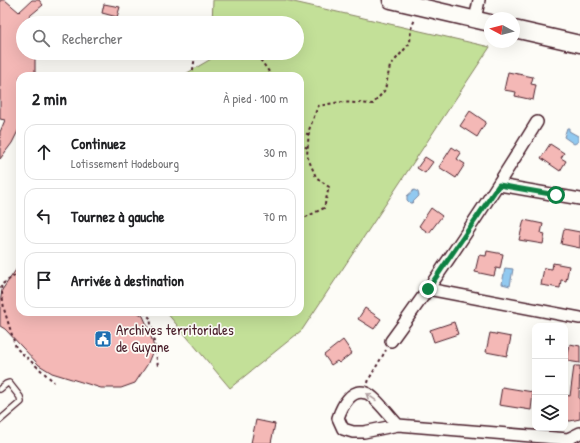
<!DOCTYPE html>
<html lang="fr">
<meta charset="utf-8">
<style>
body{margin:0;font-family:"Patrick Hand",sans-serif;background:#f6f6f6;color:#202124}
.controls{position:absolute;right:12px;bottom:12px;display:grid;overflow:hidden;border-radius:8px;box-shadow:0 4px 16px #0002}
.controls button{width:36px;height:36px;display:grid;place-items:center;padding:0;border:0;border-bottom:1px solid #e0e0e0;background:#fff;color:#202124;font:20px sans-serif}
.compass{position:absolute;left:484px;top:12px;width:36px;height:36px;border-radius:50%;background:#fff;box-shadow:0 4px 16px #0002;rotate:277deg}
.stop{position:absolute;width:12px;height:12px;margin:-9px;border:3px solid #0b8043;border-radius:50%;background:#fff}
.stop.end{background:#0b8043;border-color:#fff;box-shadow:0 1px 4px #0008}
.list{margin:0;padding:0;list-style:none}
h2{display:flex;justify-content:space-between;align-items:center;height:52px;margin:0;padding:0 16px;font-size:17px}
h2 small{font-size:13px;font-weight:400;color:#757577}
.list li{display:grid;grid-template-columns:26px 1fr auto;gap:12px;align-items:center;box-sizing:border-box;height:56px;margin:0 8px 8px;padding:0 8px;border:1px solid #e0e0e0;border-radius:12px}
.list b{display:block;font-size:15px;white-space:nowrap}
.list p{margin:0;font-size:13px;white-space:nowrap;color:#757577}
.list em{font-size:13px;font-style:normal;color:#757577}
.icon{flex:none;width:22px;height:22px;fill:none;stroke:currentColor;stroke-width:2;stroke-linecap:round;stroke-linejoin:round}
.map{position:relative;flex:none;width:580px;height:443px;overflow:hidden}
.search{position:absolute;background:#fff;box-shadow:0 4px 16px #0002;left:16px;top:16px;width:288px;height:44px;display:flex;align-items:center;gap:10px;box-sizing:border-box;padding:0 14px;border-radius:22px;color:#757577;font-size:15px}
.panel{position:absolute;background:#fff;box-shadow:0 4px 16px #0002;left:16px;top:72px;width:288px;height:244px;border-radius:12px}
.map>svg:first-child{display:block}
</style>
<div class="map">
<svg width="580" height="443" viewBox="0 0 580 443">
<rect width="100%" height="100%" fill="#fdfcf7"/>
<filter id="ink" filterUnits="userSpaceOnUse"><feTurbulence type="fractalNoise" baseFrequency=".025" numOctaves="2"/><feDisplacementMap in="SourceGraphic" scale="8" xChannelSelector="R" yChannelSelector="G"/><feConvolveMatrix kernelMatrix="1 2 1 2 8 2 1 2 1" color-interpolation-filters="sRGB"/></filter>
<g filter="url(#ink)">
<path fill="#c3e098" stroke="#868062" d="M213 0H285L490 47 302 330 230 388 166 312H300V76H182L211 59V53H297V23H212Z"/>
<path fill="#91c9f0" stroke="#7585a1" d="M567 128H569V131L578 136V142L574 144 564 137Z
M414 190 418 192 419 196 412 203H410L407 200V196Z
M505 268 513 269 510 286 502 284Z"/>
<path fill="#f4b8b6" stroke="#4a1f2b" d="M0 0H5L19 12 32 0H39L43 5 26 19 23 23V53H35V76H20V127L12 143 0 159V132L5 120 0 119Z
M104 4 120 7 117 17 102 13Z
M508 72 533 77 531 84 536 85 533 100 515 96 516 92 504 90Z
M470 111 486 122 477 137 460 126Z
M550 144 564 153 561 158 566 161 560 171 541 158Z
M452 147 461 153 457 159 465 164 456 178 439 167Z
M425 157 433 162 425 173 417 168Z
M431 208 442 216 429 233 419 226Z
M524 220 543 224 541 233 545 234 543 244 519 240Z
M564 229 580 232V248L561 244Z
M487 251 503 254 500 269 496 268 494 276 475 272 479 255 486 256Z
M553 263 569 266 566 281 561 280 560 288 541 285 544 268 552 269Z
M20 264V312H137L143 316 150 332 154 348 147 365 135 383 121 388H101L52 373 39 365 5 329 0 326V303L2 290Z
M365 308 381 319 374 329 358 319Z
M454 322 458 334 434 342 430 330Z
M490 333 511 337 507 356 486 352Z
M343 340 352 353 339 363 337 361 331 365 324 355Z
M570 344 580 346V363L567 361Z
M574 366H580L579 399H580V419L570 421 565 420V395L570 396Z
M502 387 533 392 531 410 499 405Z
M256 420 275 424 271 443H251Z"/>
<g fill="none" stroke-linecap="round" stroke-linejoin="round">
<g stroke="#4a1f2b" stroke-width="8">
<path id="lane" d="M0 389 6 384 9 383 20 397 21 402 0 420"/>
</g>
<g stroke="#4a1f2b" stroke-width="14">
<path id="street" d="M475 20 479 0
M499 185 580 199
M428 289 580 318
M391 341C443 270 491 197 537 122
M398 425C391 418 374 395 366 393 351 388 342 406 338 418L343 429 353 432H364L398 425 568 439 580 433"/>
</g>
<g stroke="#4a1f2b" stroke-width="19">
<path id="secondary" d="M391 0 490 23
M514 29 580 44"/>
</g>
<path stroke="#4a1f2b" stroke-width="2" stroke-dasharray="3 3" stroke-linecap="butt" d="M251 53 257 55 272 76
M192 76 195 56 203 53
M300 133 308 134
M300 143 307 148
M300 220 324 208 329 187 316 177 307 156 309 130 318 106 340 102 373 104 385 90 390 66 410 43 411 29 415 19
M20 272 1 285 4 309 16 348 54 382
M144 312 150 318 158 366
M368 383 369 379 386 350"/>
<use href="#lane" stroke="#fdfcf7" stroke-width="5.5"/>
<use href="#street" stroke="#fdfcf7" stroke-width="11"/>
<use href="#secondary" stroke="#fdfcf7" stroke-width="16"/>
</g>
<defs><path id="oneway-shaft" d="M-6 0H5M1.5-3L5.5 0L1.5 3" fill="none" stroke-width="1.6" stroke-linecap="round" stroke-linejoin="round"/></defs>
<use stroke="#ac999b" href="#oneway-shaft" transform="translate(371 397) rotate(-146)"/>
</g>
<g fill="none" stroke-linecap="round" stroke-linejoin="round" filter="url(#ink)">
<path stroke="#0b8043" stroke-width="5" d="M428 289 499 185 556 195"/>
</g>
<defs>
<g id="civic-square" transform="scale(0.9)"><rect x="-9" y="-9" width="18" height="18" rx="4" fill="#1f6fb2" stroke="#fdfcf7"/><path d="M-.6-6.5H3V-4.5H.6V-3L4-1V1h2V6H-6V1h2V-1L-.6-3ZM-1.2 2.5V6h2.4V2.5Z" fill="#fff"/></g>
</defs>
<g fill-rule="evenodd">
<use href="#civic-square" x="103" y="339"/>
</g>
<g text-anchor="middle" stroke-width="3.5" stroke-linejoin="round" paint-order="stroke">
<g font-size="15" fill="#4a1f2b" stroke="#fdfcf7" text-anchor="start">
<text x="116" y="335">Archives territoriales<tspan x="116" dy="17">de Guyane</tspan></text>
</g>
</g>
</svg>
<div class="controls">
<button>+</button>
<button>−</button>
<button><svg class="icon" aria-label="layers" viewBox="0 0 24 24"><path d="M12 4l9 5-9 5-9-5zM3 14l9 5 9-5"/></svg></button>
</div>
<svg class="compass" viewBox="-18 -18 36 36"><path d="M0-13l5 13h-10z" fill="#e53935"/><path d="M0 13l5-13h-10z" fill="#757577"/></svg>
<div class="stop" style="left:556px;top:195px"></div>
<div class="stop end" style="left:428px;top:289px"></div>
<div class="search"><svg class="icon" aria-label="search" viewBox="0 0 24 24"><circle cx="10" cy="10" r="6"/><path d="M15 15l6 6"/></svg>Rechercher</div>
<section class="panel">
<h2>2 min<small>À pied · 100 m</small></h2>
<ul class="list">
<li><svg class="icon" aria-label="ahead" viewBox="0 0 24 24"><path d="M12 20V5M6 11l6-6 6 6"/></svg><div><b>Continuez</b><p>Lotissement Hodebourg</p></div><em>30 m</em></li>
<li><svg class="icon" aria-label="left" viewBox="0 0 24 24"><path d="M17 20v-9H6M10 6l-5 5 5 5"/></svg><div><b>Tournez à gauche</b></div><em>70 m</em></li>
<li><svg class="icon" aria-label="arrive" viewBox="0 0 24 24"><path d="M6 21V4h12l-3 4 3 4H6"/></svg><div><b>Arrivée à destination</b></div></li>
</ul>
</section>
</div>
